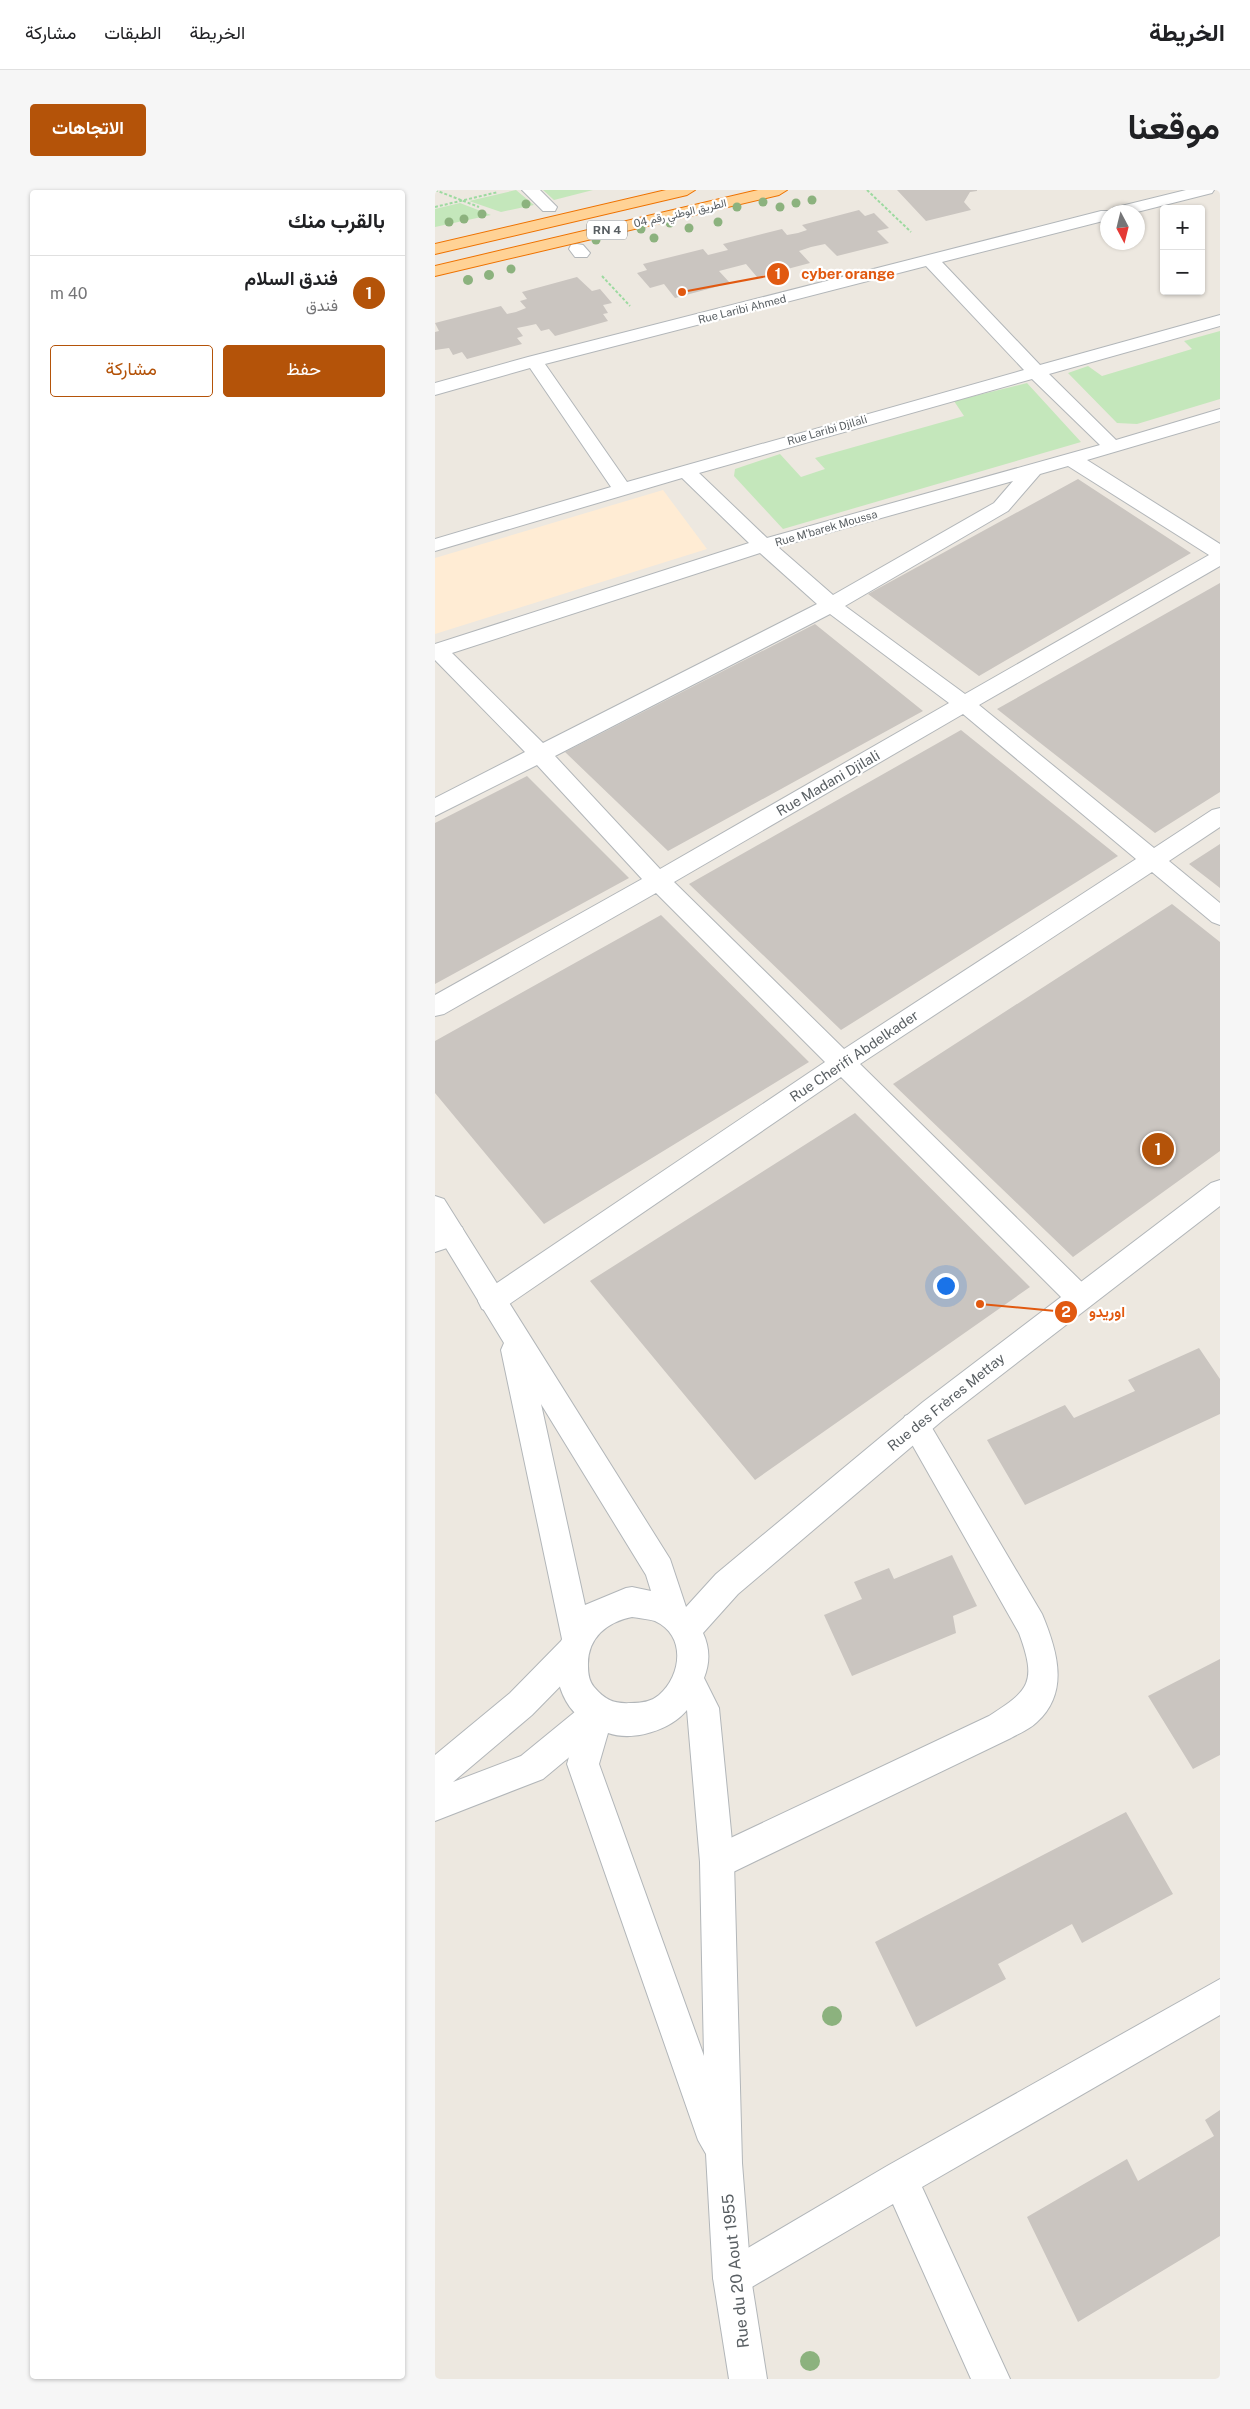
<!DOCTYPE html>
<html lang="ar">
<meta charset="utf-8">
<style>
body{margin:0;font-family:"Public Sans",Vazirmatn,sans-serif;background:#f6f6f6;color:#202124;direction:rtl}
.controls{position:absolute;right:15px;top:15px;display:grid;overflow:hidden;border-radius:5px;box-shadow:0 1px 4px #0004}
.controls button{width:45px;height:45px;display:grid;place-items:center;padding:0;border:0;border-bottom:1px solid #e0e0e0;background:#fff;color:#202124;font:25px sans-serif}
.compass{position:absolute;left:665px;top:15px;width:45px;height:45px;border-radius:50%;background:#fff;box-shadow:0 1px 4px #0004;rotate:173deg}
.you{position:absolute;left:510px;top:1095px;width:18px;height:18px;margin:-12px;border:4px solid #fff;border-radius:50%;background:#1a73e8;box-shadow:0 0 0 8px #1a73e833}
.badge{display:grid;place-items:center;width:32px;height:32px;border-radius:50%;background:#b45309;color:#fff;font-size:16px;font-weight:700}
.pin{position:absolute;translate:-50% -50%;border:2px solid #fff;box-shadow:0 1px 5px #0006}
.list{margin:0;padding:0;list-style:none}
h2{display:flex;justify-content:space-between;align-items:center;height:65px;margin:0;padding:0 20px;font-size:21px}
h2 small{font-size:16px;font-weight:400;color:#757577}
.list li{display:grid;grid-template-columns:32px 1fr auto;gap:15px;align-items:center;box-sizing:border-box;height:75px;padding:0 20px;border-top:1px solid #e0e0e0}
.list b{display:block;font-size:19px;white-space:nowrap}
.list p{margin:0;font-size:16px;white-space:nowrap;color:#757577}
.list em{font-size:16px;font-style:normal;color:#757577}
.actions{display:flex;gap:10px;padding:15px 20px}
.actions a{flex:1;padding:11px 0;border:1px solid #b45309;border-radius:5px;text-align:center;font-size:18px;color:#b45309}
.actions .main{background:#b45309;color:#fff}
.map{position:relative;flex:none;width:785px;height:2189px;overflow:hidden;direction:ltr;border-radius:5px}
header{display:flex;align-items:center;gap:30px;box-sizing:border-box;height:70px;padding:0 25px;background:#fff;border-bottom:1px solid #e0e0e0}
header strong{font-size:24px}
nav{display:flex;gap:28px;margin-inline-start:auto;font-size:18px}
.intro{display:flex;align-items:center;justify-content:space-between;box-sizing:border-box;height:120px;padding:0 30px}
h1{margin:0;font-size:35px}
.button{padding:12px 22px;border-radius:5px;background:#b45309;color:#fff;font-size:18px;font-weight:700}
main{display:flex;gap:30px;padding:0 30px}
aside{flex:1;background:#fff;border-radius:5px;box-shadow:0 1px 4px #0004}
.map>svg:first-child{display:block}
</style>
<header>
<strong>الخريطة</strong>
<nav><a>الخريطة</a><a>الطبقات</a><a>مشاركة</a></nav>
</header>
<div class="intro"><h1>موقعنا</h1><a class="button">الاتجاهات</a></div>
<main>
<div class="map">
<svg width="785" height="2189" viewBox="0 0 785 2189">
<rect width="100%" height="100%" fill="#ede8e0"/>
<path fill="#ffecd4" d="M228 300 272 359 0 444V368Z"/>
<path fill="#c4e7bb" d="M81 0 99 15 66 22 34 11Z
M108 0H158L119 10Z
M25 13 56 25 0 37V19Z
M785 141V209L702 234 682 233 633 183 653 176 667 186 757 159 749 151Z
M592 193 646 252 348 339 299 286 300 279 345 264 366 287 390 279 380 268 529 226 519 211Z"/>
<path fill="#cac5c0" d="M462 0H542V1L535 2 529 12 536 20 491 31Z
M424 20 430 26 439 23 454 38 442 41 454 53 402 66 390 54 376 57 364 61 375 73 322 87 311 74 284 81 295 93 240 108 229 94 215 98 202 83 212 80 208 74 268 59 273 65 293 60 288 54 347 39 352 45 363 43 372 40 367 35Z
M142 87 157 101 165 99 177 113 168 115 173 123 168 124 173 131 120 146 114 139 106 141 101 134 92 136 82 138 88 146 82 148 87 154 32 169 27 162 18 165 14 158 0 160V142L4 141 0 133 66 116 72 124 81 122 91 118 85 111 92 109 87 102Z
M643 289 756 363 544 486 433 404Z
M785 393V602L720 643 562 519Z
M380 434 488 521 233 661 130 562Z
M526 540 683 666 406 840 254 694Z
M92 586 194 688 0 794V633Z
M785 654V698L754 674Z
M737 714 785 752V961L638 1067 458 894Z
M226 725 374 872 109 1034 0 903V851Z
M420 923 595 1097 320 1290 155 1091Z
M764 1158 785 1189V1224L590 1315 552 1250 630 1215 639 1228 700 1201 693 1190Z
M517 1365 542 1416 518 1426 521 1443 417 1486 389 1425 427 1409 419 1392 454 1378 459 1389Z
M785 1469V1565L758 1579 713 1506Z
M691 1622 738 1704 647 1753 637 1734 563 1774 571 1789 481 1837 440 1752Z
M785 1920V2046L643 2132 592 2027 692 1969 703 1991 779 1946 770 1930Z"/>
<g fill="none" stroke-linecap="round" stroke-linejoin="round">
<g stroke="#b2b6b9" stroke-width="2">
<path id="pedestrian" d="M87 0H105L122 17 120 21H108Z
M142 54 148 55 155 63 152 67H140L134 59 136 55Z"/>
</g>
<g stroke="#b2b6b9" stroke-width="2">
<path id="minor" d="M751 0H779L777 3 702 22H672V30L507 72 605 175 785 125V136L614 184 681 250 785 219V231L652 270 785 354V376L544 515 719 658 777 620 785 618V637L734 671 785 713V735L777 732 717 682 425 874 655 1100 659 1108 655 1116 645 1120 635 1116 406 887 67 1119 57 1123 47 1119 43 1111 47 1103 390 872 221 703 9 824 0 826V805L207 689 102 575 0 626V608L90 562 0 470V454L314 353 247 288 0 361V349L176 297 95 178 0 205V193L93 167 666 21H676L678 18ZM491 76 589 180 192 292 110 174ZM597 189 665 255 332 348 264 283ZM633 276 774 365 530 504 410 416 573 321 605 284ZM578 291 559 313 398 405 343 357ZM325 363 382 414 108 553 17 463ZM395 424 514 513 225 679 120 566ZM528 524 701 669 409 859 239 692Z
M17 1034 27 1037 30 1045 27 1053 0 1062V1040Z
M480 1222 490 1226 607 1424C622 1460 635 1502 602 1532 595 1539 585 1543 576 1548L294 1684 282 1689 270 1684 265 1672 270 1660 554 1526C595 1500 602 1492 584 1443L466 1235 470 1226Z
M138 1446 149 1450 154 1461 149 1472 97 1525 18 1592 86 1566 152 1512 163 1507 174 1512 179 1523 174 1534 108 1589 0 1631V1565L75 1503 127 1450Z
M785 1789V1825L487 1997 575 2189H536L458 2014 310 2101 297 2107 284 2101 278 2088 284 2075 452 1976Z"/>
</g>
<g stroke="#b2b6b9" stroke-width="2">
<path id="tertiary" d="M785 990V1016L508 1230 303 1404 268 1443C275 1458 275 1473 269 1488L284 1518 299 1672 307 1973 316 2088 332 2189H294L278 2088 271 1964 263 1950 132 1574 145 1528C122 1508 117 1477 127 1449L66 1160 69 1153 0 1040V1006L9 1009 235 1369 251 1417 281 1384 488 1212 776 993ZM106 1214 211 1385 216 1401 197 1397 191 1398 150 1415ZM197 1427C204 1428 213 1429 220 1431 251 1445 247 1485 224 1505 216 1512 206 1513 196 1513 179 1514 170 1510 159 1497 154 1491 153 1484 153 1476 152 1448 172 1432 197 1427ZM252 1520 265 1672 269 1866 164 1574 173 1543C198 1552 236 1540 252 1520Z"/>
</g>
<g stroke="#ee7200" stroke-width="2">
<path id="trunk" d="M231 0H260L252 5 0 64V54Z
M323 0H352L344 5 0 86V76Z"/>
</g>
<path stroke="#9ddaa0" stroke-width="2" stroke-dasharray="3 2" stroke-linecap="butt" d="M0 0 44 17
M432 0 476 42
M0 17 63 2
M167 86 195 116"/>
<use href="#pedestrian" fill="#fff" fill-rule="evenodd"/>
<use href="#minor" fill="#fff" fill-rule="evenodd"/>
<use href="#tertiary" fill="#fff" fill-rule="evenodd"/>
<use href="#trunk" fill="#ffd295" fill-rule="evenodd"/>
</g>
<g fill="#8cb27e">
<circle cx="377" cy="10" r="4.5"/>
<circle cx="328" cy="12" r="4.5"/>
<circle cx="361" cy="13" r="4.5"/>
<circle cx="91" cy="14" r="4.5"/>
<circle cx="302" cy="17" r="4.5"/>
<circle cx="345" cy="17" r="4.5"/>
<circle cx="47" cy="24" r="4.5"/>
<circle cx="29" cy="29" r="4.5"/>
<circle cx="14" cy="32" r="4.5"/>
<circle cx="283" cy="32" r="4.5"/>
<circle cx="235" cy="33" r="4.5"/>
<circle cx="254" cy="38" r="4.5"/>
<circle cx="206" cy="39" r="4.5"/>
<circle cx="186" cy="44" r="4.5"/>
<circle cx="219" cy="48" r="4.5"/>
<circle cx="161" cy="50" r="4.5"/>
<circle cx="76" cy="79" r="4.5"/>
<circle cx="54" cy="85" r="5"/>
<circle cx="33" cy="90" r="5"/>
<circle cx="397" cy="1826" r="10"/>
<circle cx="375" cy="2171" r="10"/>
</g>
<g text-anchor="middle" stroke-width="4.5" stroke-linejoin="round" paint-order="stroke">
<g font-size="11" fill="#595f63" stroke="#fff">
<text transform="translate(245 23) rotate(-13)" y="4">الطريق الوطني رقم 04</text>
<text transform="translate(307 119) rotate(-14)" y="4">Rue Laribi Ahmed</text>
<text transform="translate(392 240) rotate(-16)" y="4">Rue Laribi Djilali</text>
<text transform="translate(391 338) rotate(-16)" y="4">Rue M'barek Moussa</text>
</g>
<rect fill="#fff" stroke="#8b8f92" stroke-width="1" x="152" y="30.5" width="40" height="19" rx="4"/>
<g font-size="12" font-weight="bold" fill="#595f63">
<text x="172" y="44">RN 4</text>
</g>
<g font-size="14" fill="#595f63" stroke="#fff">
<text transform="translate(393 593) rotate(-30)" y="5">Rue Madani Djilali</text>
<text transform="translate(419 866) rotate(-34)" y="5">Rue Cherifi Abdelkader</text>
<text transform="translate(511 1212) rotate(-39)" y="5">Rue des Frères Mettay</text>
</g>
<g font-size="16" fill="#595f63" stroke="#fff">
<text transform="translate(300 2081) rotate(-96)" y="6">Rue du 20 Aout 1955</text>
</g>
</g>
<path fill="none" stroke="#e15910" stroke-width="2" d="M247 102L343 84M545 1114L631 1122"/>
<g fill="#e15910" stroke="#fff" stroke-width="2">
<circle cx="247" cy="102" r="5"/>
<circle cx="545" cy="1114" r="5"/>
<circle cx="343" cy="84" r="12"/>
<circle cx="631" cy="1122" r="12"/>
</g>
<g font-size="15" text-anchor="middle" font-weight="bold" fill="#fff">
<text x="343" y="89">1</text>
<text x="631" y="1127">2</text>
</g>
<g font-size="15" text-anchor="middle" font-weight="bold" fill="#e15910" stroke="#fff" stroke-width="4.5" stroke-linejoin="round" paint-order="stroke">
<text x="413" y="89">cyber orange</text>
<text x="672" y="1127">اوريدو</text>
</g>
</svg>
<div class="controls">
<button>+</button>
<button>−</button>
</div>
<svg class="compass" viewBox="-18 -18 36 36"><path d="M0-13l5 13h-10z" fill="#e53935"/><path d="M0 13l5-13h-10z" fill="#757577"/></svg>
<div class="you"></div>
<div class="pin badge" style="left:723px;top:959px">1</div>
</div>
<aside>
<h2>بالقرب منك<small></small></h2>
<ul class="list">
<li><span class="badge">1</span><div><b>فندق السلام</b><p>فندق</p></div><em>40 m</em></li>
</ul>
<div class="actions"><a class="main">حفظ</a><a>مشاركة</a></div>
</aside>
</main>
